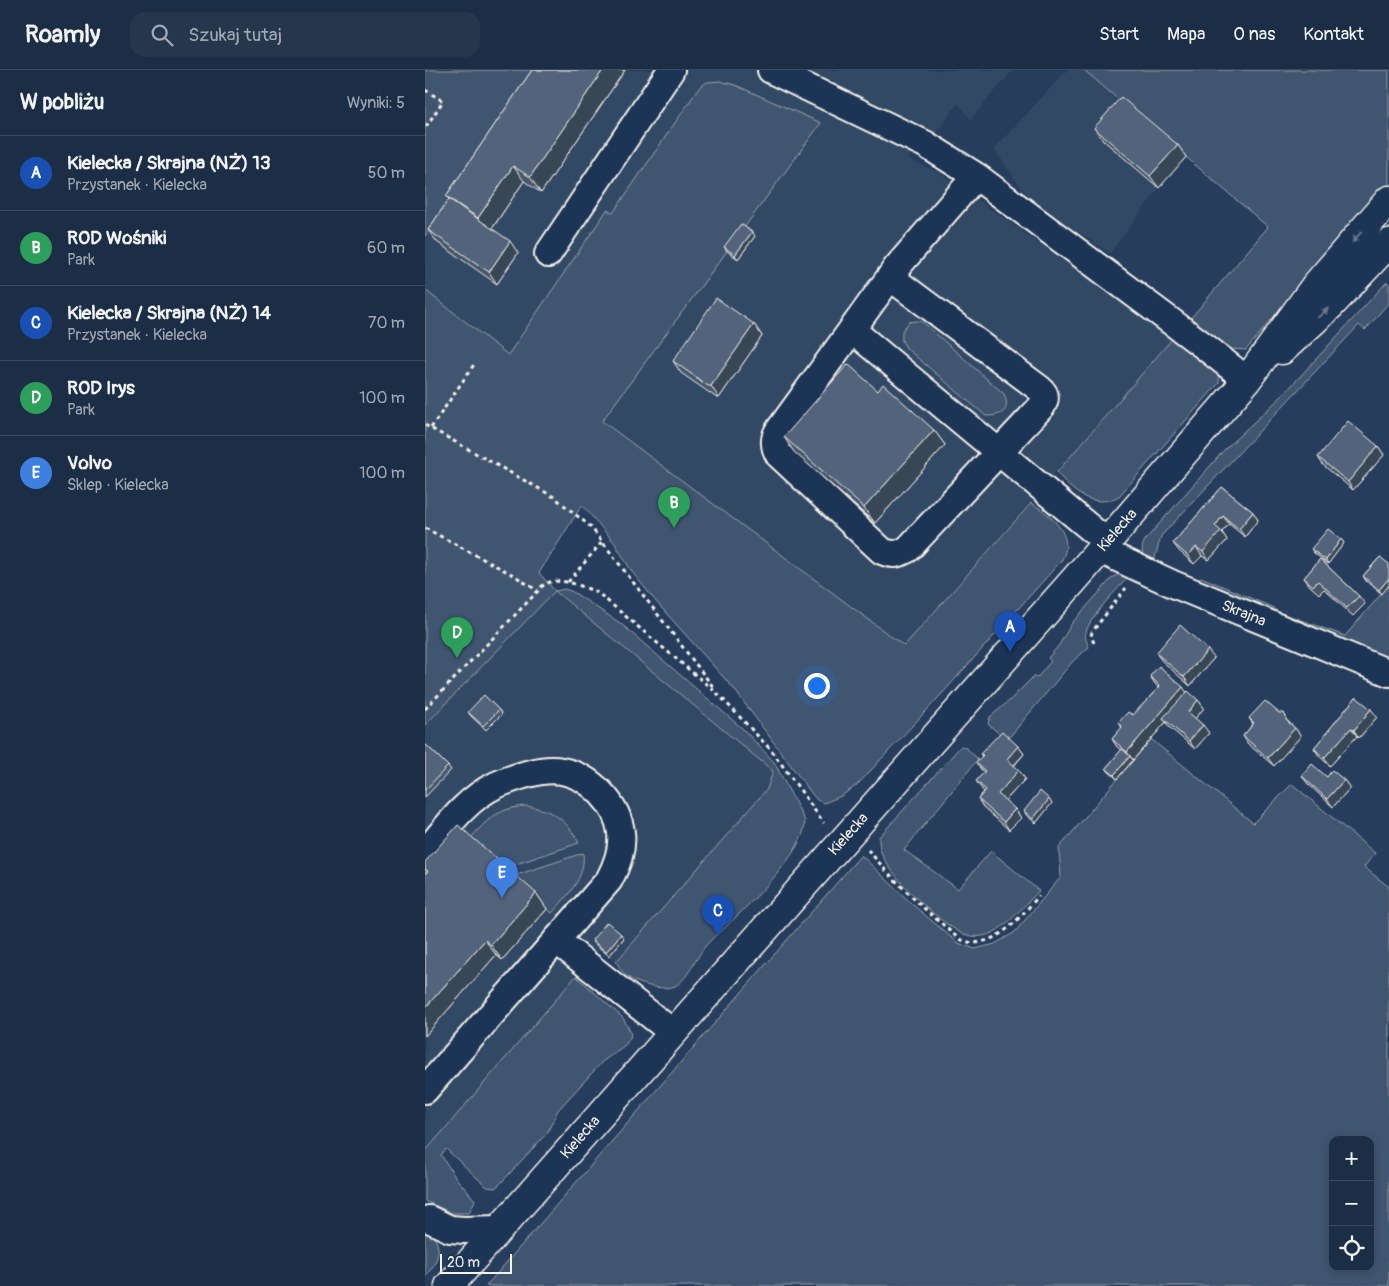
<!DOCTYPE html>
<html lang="pl">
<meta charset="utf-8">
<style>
body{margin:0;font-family:Pangolin,sans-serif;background:#25364d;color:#f1f3f6}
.controls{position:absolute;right:15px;bottom:15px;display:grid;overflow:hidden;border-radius:10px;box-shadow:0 2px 8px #0003}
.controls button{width:45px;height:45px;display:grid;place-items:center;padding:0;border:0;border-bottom:1px solid #3a4a5f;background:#1c2e46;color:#f1f3f6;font:25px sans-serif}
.scale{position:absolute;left:15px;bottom:12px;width:72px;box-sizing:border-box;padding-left:5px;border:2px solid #f4f1e8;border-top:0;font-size:14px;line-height:18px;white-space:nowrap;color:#f4f1e8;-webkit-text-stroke:4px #1d3557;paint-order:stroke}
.you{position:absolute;left:391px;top:615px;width:18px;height:18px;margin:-12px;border:4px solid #fff;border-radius:50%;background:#1a73e8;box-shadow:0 0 0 8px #1a73e833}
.badge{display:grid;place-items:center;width:32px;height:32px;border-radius:50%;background:#ff9aa2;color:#fff;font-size:16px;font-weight:700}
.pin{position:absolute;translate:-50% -41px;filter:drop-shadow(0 1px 2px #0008)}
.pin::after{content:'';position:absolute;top:26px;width:18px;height:15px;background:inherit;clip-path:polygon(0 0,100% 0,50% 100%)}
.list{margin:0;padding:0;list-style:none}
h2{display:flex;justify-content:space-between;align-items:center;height:65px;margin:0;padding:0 20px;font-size:21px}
h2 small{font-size:16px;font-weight:400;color:#a0a8b3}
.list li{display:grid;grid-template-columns:32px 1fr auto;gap:15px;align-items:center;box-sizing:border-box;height:75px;padding:0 20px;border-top:1px solid #3a4a5f}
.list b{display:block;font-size:19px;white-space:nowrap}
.list p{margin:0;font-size:16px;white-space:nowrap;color:#a0a8b3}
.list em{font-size:16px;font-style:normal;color:#a0a8b3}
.icon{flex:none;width:28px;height:28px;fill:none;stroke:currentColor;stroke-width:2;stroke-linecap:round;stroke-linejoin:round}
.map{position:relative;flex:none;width:964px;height:1216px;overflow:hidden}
header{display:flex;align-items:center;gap:30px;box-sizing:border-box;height:70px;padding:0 25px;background:#1c2e46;border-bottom:1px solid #3a4a5f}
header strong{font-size:24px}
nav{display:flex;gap:28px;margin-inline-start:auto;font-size:18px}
.search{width:350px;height:45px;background:#25364d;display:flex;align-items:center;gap:12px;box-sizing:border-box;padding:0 18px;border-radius:15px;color:#a0a8b3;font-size:19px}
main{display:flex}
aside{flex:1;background:#1c2e46}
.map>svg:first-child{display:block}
</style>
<header>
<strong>Roamly</strong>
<div class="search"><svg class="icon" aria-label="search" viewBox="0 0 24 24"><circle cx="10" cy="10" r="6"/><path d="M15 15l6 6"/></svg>Szukaj tutaj</div>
<nav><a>Start</a><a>Mapa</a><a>O nas</a><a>Kontakt</a></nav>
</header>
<main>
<aside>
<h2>W pobliżu<small>Wyniki: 5</small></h2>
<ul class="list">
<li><span class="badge" style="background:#1a4fb4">A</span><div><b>Kielecka / Skrajna (NŻ) 13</b><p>Przystanek · Kielecka</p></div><em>50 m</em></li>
<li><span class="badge" style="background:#2e9e5b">B</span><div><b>ROD Wośniki</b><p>Park</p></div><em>60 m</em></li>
<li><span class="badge" style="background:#1a4fb4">C</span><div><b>Kielecka / Skrajna (NŻ) 14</b><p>Przystanek · Kielecka</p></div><em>70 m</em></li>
<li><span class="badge" style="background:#2e9e5b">D</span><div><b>ROD Irys</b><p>Park</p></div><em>100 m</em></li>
<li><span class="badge" style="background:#3f7fe0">E</span><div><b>Volvo</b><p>Sklep · Kielecka</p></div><em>100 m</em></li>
</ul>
</aside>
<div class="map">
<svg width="964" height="1216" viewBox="0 0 964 1216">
<rect width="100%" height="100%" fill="#263d5d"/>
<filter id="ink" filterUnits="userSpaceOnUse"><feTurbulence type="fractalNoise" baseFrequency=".02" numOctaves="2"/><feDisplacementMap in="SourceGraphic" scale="10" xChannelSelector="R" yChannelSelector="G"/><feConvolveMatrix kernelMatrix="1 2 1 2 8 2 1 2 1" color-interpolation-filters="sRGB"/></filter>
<g filter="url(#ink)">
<path fill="#334966" d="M113 0H588L546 49 533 33 514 60 482 89 513 102 748 268 479 576 177 351 82 286 0 220V166Z
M642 0H659L761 87 734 118 685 183 605 130 569 79Z
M130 521 348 701 342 719 191 892 175 879 0 1082V655Z"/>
<path fill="#40546f" stroke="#9aa2ac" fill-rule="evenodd" d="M0 0H115L0 166Z
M659 0H964V116L920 167 897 189 821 280 807 279 765 249 843 157Z
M295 11 310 15 396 53 177 351 479 576 606 433C625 444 652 466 636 491L514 627 448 698 432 715 416 726 399 733 392 730 387 724 309 619 233 534 207 502 189 472 157 435 114 503 130 521 140 519 148 522 195 553 319 660 349 692 380 751C381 781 324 834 302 856 297 861 290 865 285 871 273 882 264 909 250 916 239 921 213 915 203 907 198 904 195 897 191 892L342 719 348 701 130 521 0 655V220L83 285 182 140 188 143 274 18 282 12Z
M962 212 964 214V232L943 257 940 260 934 255 736 466 728 495C718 487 714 482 720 470L801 378 857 326Z
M492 251 498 252 502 256 579 324C586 341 577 346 561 346L482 279 477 271V261L484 252Z
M748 268 794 305V313L694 426C669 440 646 422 632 402Z
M700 503 705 505C693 519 666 545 661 562 659 567 662 572 664 577L648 591 582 670 563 654 565 647 584 631 609 606 612 608 626 591 623 588 634 575 647 553 687 508 692 505Z
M776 507 849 538 847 543 772 514Z
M964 515V592L862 550 865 546 920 566Z
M726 669 828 753 867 714 950 783 939 797 964 817V1216H61L436 785 487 834 533 873 550 879 570 874 590 862 636 807 634 778ZM908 1070H945V1197H908Z
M536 676 541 678 553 689 479 780 533 819 566 781 614 821C599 835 579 862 558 866 552 867 542 866 536 863 512 850 466 808 456 782 454 777 454 772 454 767Z
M100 736C127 739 141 749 154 773L76 799 44 770C62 750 71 739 100 736Z
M158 783C161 808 142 826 127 843L86 807Z
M151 906 198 948 206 963 205 968 200 975 177 992 133 1040 122 1063 75 1114 70 1118 62 1117 21 1079 16 1085 31 1108 50 1130 44 1143H27L0 1131V1082Z
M0 1158C20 1174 15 1189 0 1207Z"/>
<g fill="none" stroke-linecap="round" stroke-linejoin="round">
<g stroke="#f4f1e8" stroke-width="30">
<path id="minor" d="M346 0 500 74 551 106 779 276 822 310
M123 184 246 0
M465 207 615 319C621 324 621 329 617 336L483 479C474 484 468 486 457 481L354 385C349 377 348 368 354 360L465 207 472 197 551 106
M427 260 682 472
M675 480 748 514 964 603
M0 783C21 758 41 729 71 715 90 707 116 697 137 701 165 706 193 734 196 763 198 780 192 795 184 810L0 1020
M131 870 247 962
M4 1149 25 1159 39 1160 73 1159"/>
</g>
<g stroke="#f4f1e8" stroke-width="31">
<path id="major" d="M857 280 906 235 964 173
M24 1216 650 509 822 310 890 216 964 130"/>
</g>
<path stroke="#f4f1e8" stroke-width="3" stroke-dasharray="4 4" stroke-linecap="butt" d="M0 20 18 31 0 58
M0 355 129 427 166 457 289 618
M6 358 50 293
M0 458 90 506 113 521
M143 512 177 472
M669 573 666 566 667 562 701 518
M0 639 113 521C115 518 119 514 122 513 136 507 160 517 173 523L293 624 347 681 399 753
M443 780C465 806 489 830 516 853 522 858 529 866 537 870 543 872 549 874 555 872 580 868 598 843 614 826"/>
<use href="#minor" stroke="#1d3557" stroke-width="26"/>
<use href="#major" stroke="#1d3557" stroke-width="28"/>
</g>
<path fill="#47566a" stroke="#f4f1e8" d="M107 0H200L116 123 99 111 67 159 93 183 72 214 12 172 3 160 24 129 21 126Z
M669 58 753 75 761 87 734 118 678 70Z
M330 166 313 189 302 181 299 177Z
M329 254 337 266 294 328H292L256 303 248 291Z
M453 321 509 360 520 375 450 453 369 382 359 367Z
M953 376 959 385 928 420 898 395 893 387Z
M797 417 828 442 833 450 820 467 804 454 797 462 802 470 784 490 777 486 769 494 754 481 748 473Z
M916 469 919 473 903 494 889 483 886 479Z
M955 487 957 524 941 511 938 506Z
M895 489 934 526 940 534 928 546 899 519 894 524 885 516 879 508Z
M731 583 789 588 765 616 737 591Z
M725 606 762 622 773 630 779 638 770 648 784 663 770 679 744 657 741 652 692 709 684 702 681 698 697 680 692 677 687 669 697 658 693 653 708 645 734 617 730 614Z
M931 627 952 647 934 668 932 666 905 696 894 686 889 678Z
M74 640 77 644 61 660 46 646 43 642Z
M854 643 870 658 876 666 849 696 823 674 818 666 828 654 824 648Z
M0 674 23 696 26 700 0 727Z
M593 676 599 684 589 696 600 709 580 731 590 739 596 748 584 760 558 737 553 729 559 722 551 711 559 703 551 693 557 686 555 684Z
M877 706 902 707 919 710 925 718 908 737 883 714Z
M627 733 611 753 602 746 599 741Z
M0 792 111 823 122 839 77 890 71 885 0 966V804L1 802 0 800Z
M199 868 184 886 170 874 167 870Z"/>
<path fill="#394656" stroke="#f4f1e8" d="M178 0H200L116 123 105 107Z
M753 75 761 87 734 118 725 106Z
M88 96 99 111 64 163 53 148Z
M327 162 330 166 313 189 310 185Z
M85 171 93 183 72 214 64 202Z
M329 254 337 266 294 328 286 316Z
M509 360 520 375 450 453 439 438Z
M953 376 959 385 928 420 923 412Z
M828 442 833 450 820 467 814 459Z
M798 446 804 454 797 462 802 470 784 490 778 482 790 456Z
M916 469 919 473 903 494 901 490Z
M771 477 777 486 769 494 763 486Z
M964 508V515L957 524 954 520Z
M783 580 789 588 765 616 759 607Z
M758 617 764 626 738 648 741 652 708 690 702 682Z
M773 630 779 638 769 650 763 642Z
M946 639 952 647 934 668 929 660Z
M778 655 784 663 770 679 764 671Z
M870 658 876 666 849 696 843 688Z
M926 658 932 666 905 696 899 688Z
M593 676 599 684 587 697 582 689Z
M705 686 708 690 692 709 689 705Z
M594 700 600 709 579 732 573 724Z
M919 710 925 718 908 737 902 729Z
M624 729 627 733 611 753 608 749Z
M590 739 596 748 584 760 579 752Z
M111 823 122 839 77 890 66 875Z
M196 864 199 868 184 886 181 882Z
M60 870 71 885 0 966V938Z"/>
<path fill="#52647b" stroke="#f4f1e8" d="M107 0H178L105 107 88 96 53 148 21 126Z
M696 27 753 75 725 106 669 58Z
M24 129 85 171 64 202 3 160Z
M316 154 327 162 310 185 299 177Z
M291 228 329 254 286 316H283L248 291Z
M423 294 453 321 458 314 509 360 439 438 359 367Z
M923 351 953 376 923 412 893 387Z
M797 417 828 442 814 459 798 446 790 456 796 461 778 482 771 477 763 486 748 473Z
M903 459 916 469 901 490 886 479Z
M955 487 964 494V508L954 520 938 506Z
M895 489 934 526 922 538 893 511 888 516 879 508Z
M755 555 783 580 759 607 731 583Z
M734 596 758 617 702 682 687 669 697 657 693 653 703 642 708 645 735 616 725 606Z
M763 621 773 630 763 642 778 655 764 671 738 648Z
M59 625 74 640 58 656 43 642Z
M931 627 946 639 929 660 926 658 899 688 889 678Z
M840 631 854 643H858L861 646V650L870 658 843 688 818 666 829 653 824 648Z
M577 661 593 676 582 689 594 700 573 724 590 739 579 752 553 729 561 720 551 711 560 701 551 693 558 685 555 684Z
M0 674 23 696 0 720Z
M697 679 705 686 689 705 681 698Z
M887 694 902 707 907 700 919 710 902 729 877 706Z
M615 721 624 729 608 749 599 741Z
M33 755 111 823 66 875 60 870 0 938V804L3 801 0 799V792Z
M182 852 196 864 181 882 167 870Z"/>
<defs><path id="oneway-solid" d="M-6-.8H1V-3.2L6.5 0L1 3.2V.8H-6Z" transform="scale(1.25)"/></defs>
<g fill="#68778a">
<use href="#oneway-solid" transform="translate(932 167) rotate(131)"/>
<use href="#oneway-solid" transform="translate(898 243) rotate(-42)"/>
</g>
</g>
<g text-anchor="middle" stroke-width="5" stroke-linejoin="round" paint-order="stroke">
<g font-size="15" fill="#f4f1e8" stroke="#1d3557">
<text transform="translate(692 460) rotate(-49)" y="5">Kielecka</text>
<text transform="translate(819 543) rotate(22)" y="5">Skrajna</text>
<text transform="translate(423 764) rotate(-48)" y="5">Kielecka</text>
<text transform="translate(155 1067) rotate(-49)" y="5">Kielecka</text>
</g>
</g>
</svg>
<div class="controls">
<button>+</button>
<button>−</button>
<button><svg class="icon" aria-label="locate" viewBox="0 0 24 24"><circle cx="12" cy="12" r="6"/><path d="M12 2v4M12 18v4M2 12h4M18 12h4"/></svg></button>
</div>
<div class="scale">20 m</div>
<div class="you"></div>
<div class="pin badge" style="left:585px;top:582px;background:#1a4fb4">A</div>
<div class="pin badge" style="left:249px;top:458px;background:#2e9e5b">B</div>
<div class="pin badge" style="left:293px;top:866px;background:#1a4fb4">C</div>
<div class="pin badge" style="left:32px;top:588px;background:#2e9e5b">D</div>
<div class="pin badge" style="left:77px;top:828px;background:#3f7fe0">E</div>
</div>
</main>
